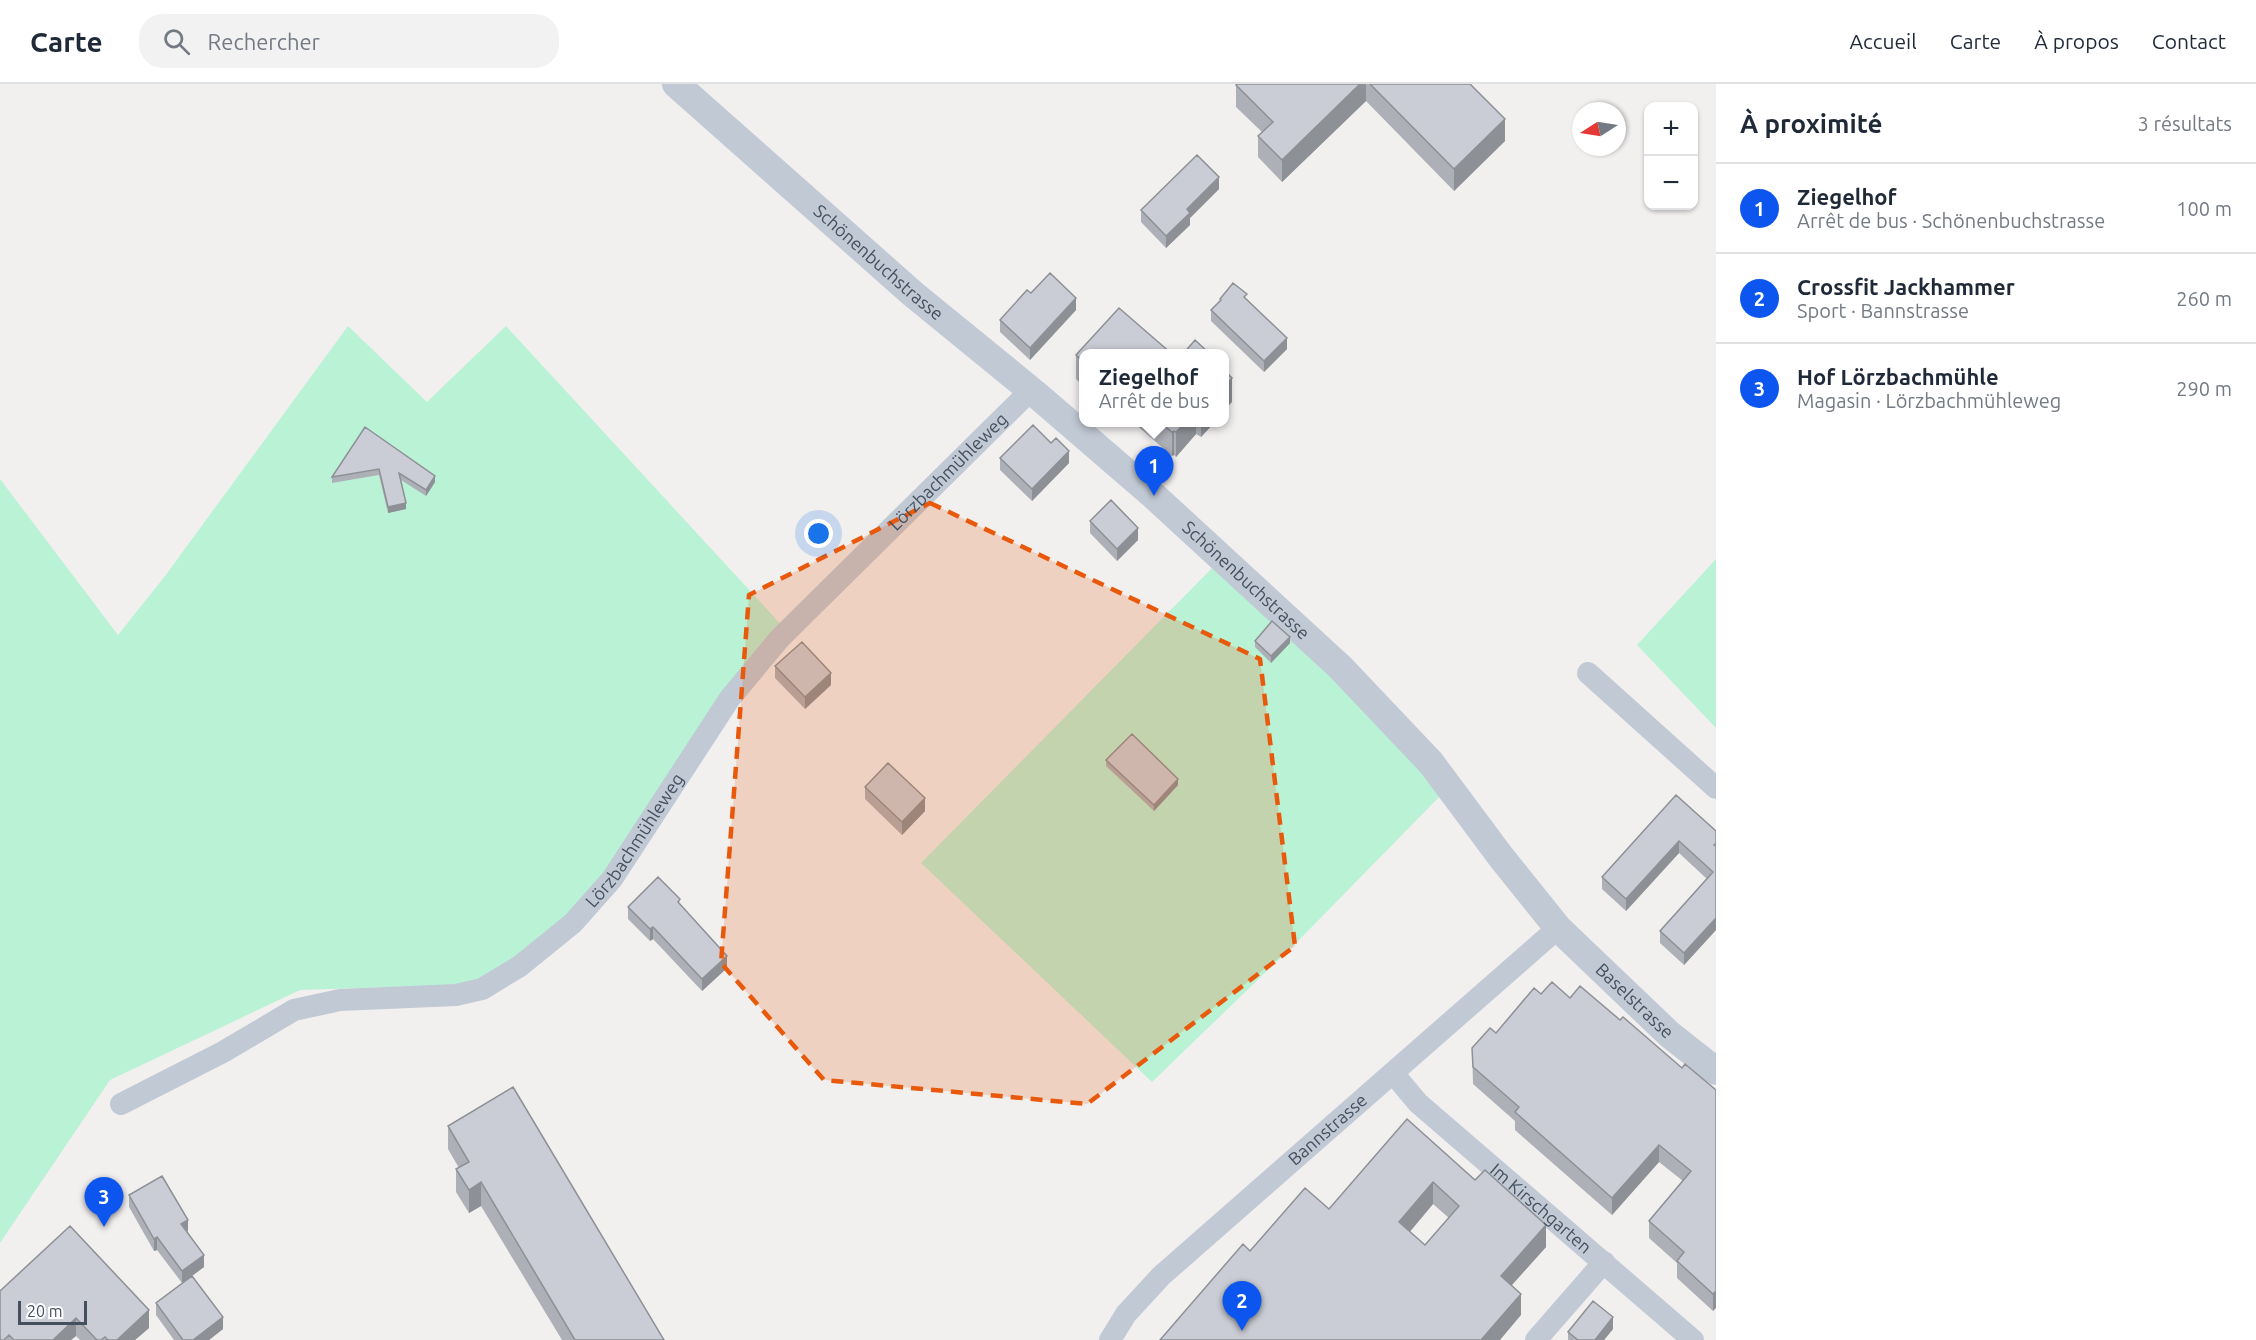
<!DOCTYPE html>
<html lang="fr">
<meta charset="utf-8">
<style>
body{margin:0;font-family:Ubuntu,sans-serif;background:#f2f2f3;color:#1f2937}
.controls{position:absolute;right:18px;top:18px;display:grid;overflow:hidden;border-radius:12px;box-shadow:0 2px 4px #0004}
.controls button{width:54px;height:54px;display:grid;place-items:center;padding:0;border:0;border-bottom:2px solid #e0e1e3;background:#fff;color:#1f2937;font:30px sans-serif}
.compass{position:absolute;left:1572px;top:18px;width:54px;height:54px;border-radius:50%;background:#fff;box-shadow:0 2px 4px #0004;rotate:258deg}
.scale{position:absolute;left:18px;bottom:15px;width:69px;box-sizing:border-box;padding-left:6px;border:3px solid #45505e;border-top:0;font-size:16px;line-height:21px;white-space:nowrap;color:#45505e;-webkit-text-stroke:4px #fff;paint-order:stroke}
.you{position:absolute;left:819px;top:450px;width:21px;height:21px;margin:-15px;border:4px solid #fff;border-radius:50%;background:#1a73e8;box-shadow:0 0 0 9px #1a73e833}
.badge{display:grid;place-items:center;width:39px;height:39px;border-radius:50%;background:#0c56ef;color:#fff;font-size:20px;font-weight:700}
.pin{position:absolute;translate:-50% -50px;filter:drop-shadow(0 2px 3px #0008)}
.pin::after{content:'';position:absolute;top:32px;width:21px;height:18px;background:inherit;clip-path:polygon(0 0,100% 0,50% 100%)}
.popup{position:absolute;left:1079px;top:265px;width:150px;height:78px;box-sizing:border-box;display:grid;place-content:center;border-radius:12px;background:#fff;filter:drop-shadow(0 2px 4px #0005);font-size:20px;white-space:nowrap;color:#747a83}
.popup b{font-size:22px;color:#1f2937}
.popup::after{content:'';position:absolute;left:50%;top:100%;margin-left:-12px;border:12px solid transparent;border-top-color:#fff}
.list{margin:0;padding:0;list-style:none}
h2{display:flex;justify-content:space-between;align-items:center;height:78px;margin:0;padding:0 24px;font-size:26px}
h2 small{font-size:20px;font-weight:400;color:#747a83}
.list li{display:grid;grid-template-columns:39px 1fr auto;gap:18px;align-items:center;box-sizing:border-box;height:90px;padding:0 24px;border-top:2px solid #e0e1e3}
.list b{display:block;font-size:22px;white-space:nowrap}
.list p{margin:0;font-size:20px;white-space:nowrap;color:#747a83}
.list em{font-size:20px;font-style:normal;color:#747a83}
.icon{flex:none;width:33px;height:33px;fill:none;stroke:currentColor;stroke-width:2;stroke-linecap:round;stroke-linejoin:round}
.map{position:relative;flex:none;width:1716px;height:1256px;overflow:hidden}
header{display:flex;align-items:center;gap:36px;box-sizing:border-box;height:84px;padding:0 30px;background:#fff;border-bottom:2px solid #e0e1e3}
header strong{font-size:28px}
nav{display:flex;gap:33px;margin-inline-start:auto;font-size:21px}
.search{width:420px;height:54px;background:#f2f2f3;display:flex;align-items:center;gap:15px;box-sizing:border-box;padding:0 21px;border-radius:24px;color:#747a83;font-size:22px}
main{display:flex}
aside{flex:1;background:#fff}
.map>svg:first-child{display:block}
</style>
<header>
<strong>Carte</strong>
<div class="search"><svg class="icon" aria-label="search" viewBox="0 0 24 24"><circle cx="10" cy="10" r="6"/><path d="M15 15l6 6"/></svg>Rechercher</div>
<nav><a>Accueil</a><a>Carte</a><a>À propos</a><a>Contact</a></nav>
</header>
<main>
<div class="map">
<svg width="1716" height="1256" viewBox="0 0 1716 1256">
<rect width="100%" height="100%" fill="#f2efef"/>
<path fill="#baf2d6" d="M348 242 427 318 506 242 787 547 589 815 484 900 300 906 110 996 0 1159V395L118 551 165 492Z
M1716 475V644L1637 561Z
M1216 480 1436 687 1443 709 1300 855 1152 998 921 779Z"/>
<g fill="none" stroke-linecap="round" stroke-linejoin="round">
<g stroke="#c1c9d5" stroke-width="22">
<path d="M1588 589 1716 704"/>
<path id="s1" d="M1393 989 1418 1019 1693 1256"/>
<path id="s2" d="M121 1020 223 968 294 926 340 916 456 911 482 905 520 882 573 839 612 795 730 614 780 554 1031 306"/>
<path id="s3" d="M1110 1256 1126 1230 1161 1192 1558 844"/>
<path d="M1536 1256 1604 1178"/>
</g>
<path stroke="#c1c9d5" stroke-width="28" id="s4" d="M676 0 913 210 1038 312 1154 412 1340 583 1431 679 1501 773 1558 844 1669 950 1716 987"/>
</g>
<path fill="#aeb0b7" fill-rule="evenodd" d="M1237 0H1470L1505 57 1454 107 1366 17 1282 98 1258 73V52L1262 48 1236 23V1Z
M1219 105 1190 134V141L1166 164 1141 138V126Z
M1031 209 1076 226 1030 276 1000 248V236Z
M1220 215H1247L1287 265 1264 288 1211 237V226L1220 217Z
M1083 270V302L1076 295V271Z
M1134 339H1214L1201 353 1196 350 1176 373 1174 371 1172 372Z
M365 343 435 398 426 412 401 396 406 425 388 429 379 391 332 399V393Z
M1000 374 1069 379 1032 417 1000 386Z
M1090 437 1138 456 1117 477 1090 449Z
M1255 557 1290 559 1271 579 1255 563Z
M775 582 831 601 805 625 775 594Z
M1106 676 1178 701 1154 727 1106 682Z
M865 703 925 727 902 751 865 715Z
M1676 711 1716 747V846L1684 881 1660 859V847L1707 795 1679 769 1626 827 1602 805V793Z
M680 821 727 884 702 907 653 855 650 857 628 835V823Z
M1541 910 1570 914 1620 936 1682 984 1716 1006 1713 1227 1677 1194V1179L1649 1154V1137L1683 1097 1659 1078 1612 1131 1515 1046V1037L1473 1000 1472 964 1496 949Z
M1407 1035 1546 1163 1512 1201 1521 1231 1250 1167 1329 1125ZM1433 1120 1449 1134 1425 1161 1410 1148Z
M448 1042 664 1256H562L481 1122 469 1129 456 1108V1085L459 1084 448 1065Z
M129 1111 188 1148 204 1183 192 1192 223 1245 209 1256H174L156 1231V1219L182 1199 157 1166 154 1167 129 1123Z
M0 1207 149 1244 135 1256H80L76 1252 71 1256H0Z
M1613 1245 1604 1256H1568V1248Z"/>
<path fill="#8d9095" d="M1360 0H1366V17L1282 98V76Z
M1505 35V57L1454 107V85Z
M1219 93V105L1190 134V141L1166 164V152L1187 125Z
M1076 214V226L1030 276V264Z
M1287 254V265L1264 288V277Z
M1227 284V300L1232 294V318L1224 327 1225 287Z
M1185 339H1196V350L1176 373V348Z
M1201 339H1214L1201 353Z
M1174 347V371L1172 372V348Z
M1069 367V379L1032 417V405Z
M435 392V398L426 412V406Z
M406 419V425L388 429V423Z
M1138 444V456L1117 477V465Z
M1290 553V559L1271 579V572Z
M831 589V601L805 625V613Z
M1178 695V701L1154 727V721Z
M925 714V727L902 751V738Z
M1679 757V769L1626 827V815Z
M1716 834V846L1684 881V869Z
M653 843V855L650 857V845Z
M727 872V884L702 907V895Z
M1659 1061V1078L1612 1131V1114Z
M481 1098V1122L469 1129V1106Z
M1433 1098V1120L1399 1160V1138Z
M188 1136V1148L181 1140Z
M1546 1141V1163L1501 1213V1192Z
M157 1153V1166L154 1167V1155Z
M204 1171V1183L182 1199V1187Z
M1716 1207V1224L1713 1227V1210Z
M1521 1210V1231L1500 1256H1481Z
M149 1226V1244L135 1256H117Z
M223 1233V1245L209 1256H193Z
M1613 1233V1245L1604 1256H1595Z
M76 1234V1252L71 1256H53Z"/>
<path fill="#cacdd5" stroke="#8d9095" stroke-width="1.5" fill-rule="evenodd" d="M1237 0H1360L1282 76 1258 52 1273 38 1236 1Z
M1370 0H1470L1505 35 1454 85Z
M1197 71 1219 93 1187 125 1190 129 1166 152 1141 126Z
M1050 189 1076 214 1030 264 1000 236 1027 206 1031 209Z
M1233 199 1247 210 1244 213 1287 254 1264 277 1211 226 1221 216 1220 215Z
M1119 224 1172 270H1083V278L1076 271Z
M1195 256 1210 270H1183Z
M1224 282 1227 284 1225 287 1232 294 1224 303Z
M1161 339H1185L1176 348 1174 347 1172 348Z
M1033 341 1051 359 1056 354 1069 367 1032 405 1000 374Z
M365 343 435 392 426 406 399 389 406 419 388 423 379 385 332 393Z
M1111 416 1138 444 1117 465 1090 437Z
M1272 537 1290 553 1271 572 1255 557Z
M802 558 831 589 805 613 775 582Z
M1132 650 1178 695 1154 721 1106 676Z
M888 679 925 714 902 738 865 703Z
M1676 711 1716 747V759L1714 761 1716 762V834L1684 869 1660 847 1713 788 1679 757 1626 815 1602 793Z
M658 793 680 815 678 818 727 872 702 895 653 843 650 845 628 823Z
M1552 898 1570 914 1580 902 1620 936 1623 933 1682 984 1685 980 1716 1006V1207L1713 1210 1677 1177 1684 1168 1649 1137 1691 1087 1659 1061 1612 1114 1515 1028 1519 1023 1473 983 1472 964 1490 944 1496 949 1534 904 1541 910Z
M513 1003 664 1256H575L481 1098 469 1106 456 1085 469 1078 448 1042Z
M1407 1035 1475 1096 1485 1086 1546 1141 1501 1192 1521 1210 1481 1256H1160L1243 1160 1250 1167 1305 1104 1329 1125ZM1433 1098 1459 1122 1425 1161 1399 1138Z
M162 1092 188 1136 181 1140 204 1171 182 1187 157 1153 154 1155 129 1111Z
M70 1142 149 1226 117 1256H108L105 1253 101 1256H97L76 1234 53 1256H14L9 1251 4 1256H0V1207Z
M192 1192 223 1233 193 1256H183L156 1219Z
M1593 1217 1613 1233 1595 1256H1578L1568 1248Z"/>
<path fill="#e8590c" fill-opacity="0.2" stroke="#e8590c" stroke-width="4.5" stroke-dasharray="12 8" stroke-linejoin="round" d="M930 419 1260 575 1295 862 1087 1020 824 996 721 879 749 511Z"/>
<g text-anchor="middle" stroke-width="4.5" stroke-linejoin="round" paint-order="stroke">
<g font-size="18" fill="#45505e" stroke="#fff">
<text dy="6" stroke="none"><textPath href="#s4" startOffset="270">Schönenbuchstrasse</textPath></text>
<text dy="6" stroke="none"><textPath href="#s2" startOffset="1089">Lörzbachmühleweg</textPath></text>
<text dy="6" stroke="none"><textPath href="#s4" startOffset="756">Schönenbuchstrasse</textPath></text>
<text dy="6" stroke="none"><textPath href="#s2" startOffset="603">Lörzbachmühleweg</textPath></text>
<text dy="6" stroke="none"><textPath href="#s4" startOffset="1330">Baselstrasse</textPath></text>
<text dy="6" stroke="none"><textPath href="#s3" startOffset="304">Bannstrasse</textPath></text>
<text dy="6" stroke="none"><textPath href="#s1" startOffset="201">Im Kirschgarten</textPath></text>
</g>
</g>
</svg>
<div class="controls">
<button>+</button>
<button>−</button>
</div>
<svg class="compass" viewBox="-18 -18 36 36"><path d="M0-13l5 13h-10z" fill="#e53935"/><path d="M0 13l5-13h-10z" fill="#747a83"/></svg>
<div class="scale">20 m</div>
<div class="you"></div>
<div class="pin badge" style="left:1154px;top:412px">1</div>
<div class="popup"><b>Ziegelhof</b>Arrêt de bus</div>
<div class="pin badge" style="left:1242px;top:1247px">2</div>
<div class="pin badge" style="left:104px;top:1143px">3</div>
</div>
<aside>
<h2>À proximité<small>3 résultats</small></h2>
<ul class="list">
<li><span class="badge">1</span><div><b>Ziegelhof</b><p>Arrêt de bus · Schönenbuchstrasse</p></div><em>100 m</em></li>
<li><span class="badge">2</span><div><b>Crossfit Jackhammer</b><p>Sport · Bannstrasse</p></div><em>260 m</em></li>
<li><span class="badge">3</span><div><b>Hof Lörzbachmühle</b><p>Magasin · Lörzbachmühleweg</p></div><em>290 m</em></li>
</ul>
</aside>
</main>
